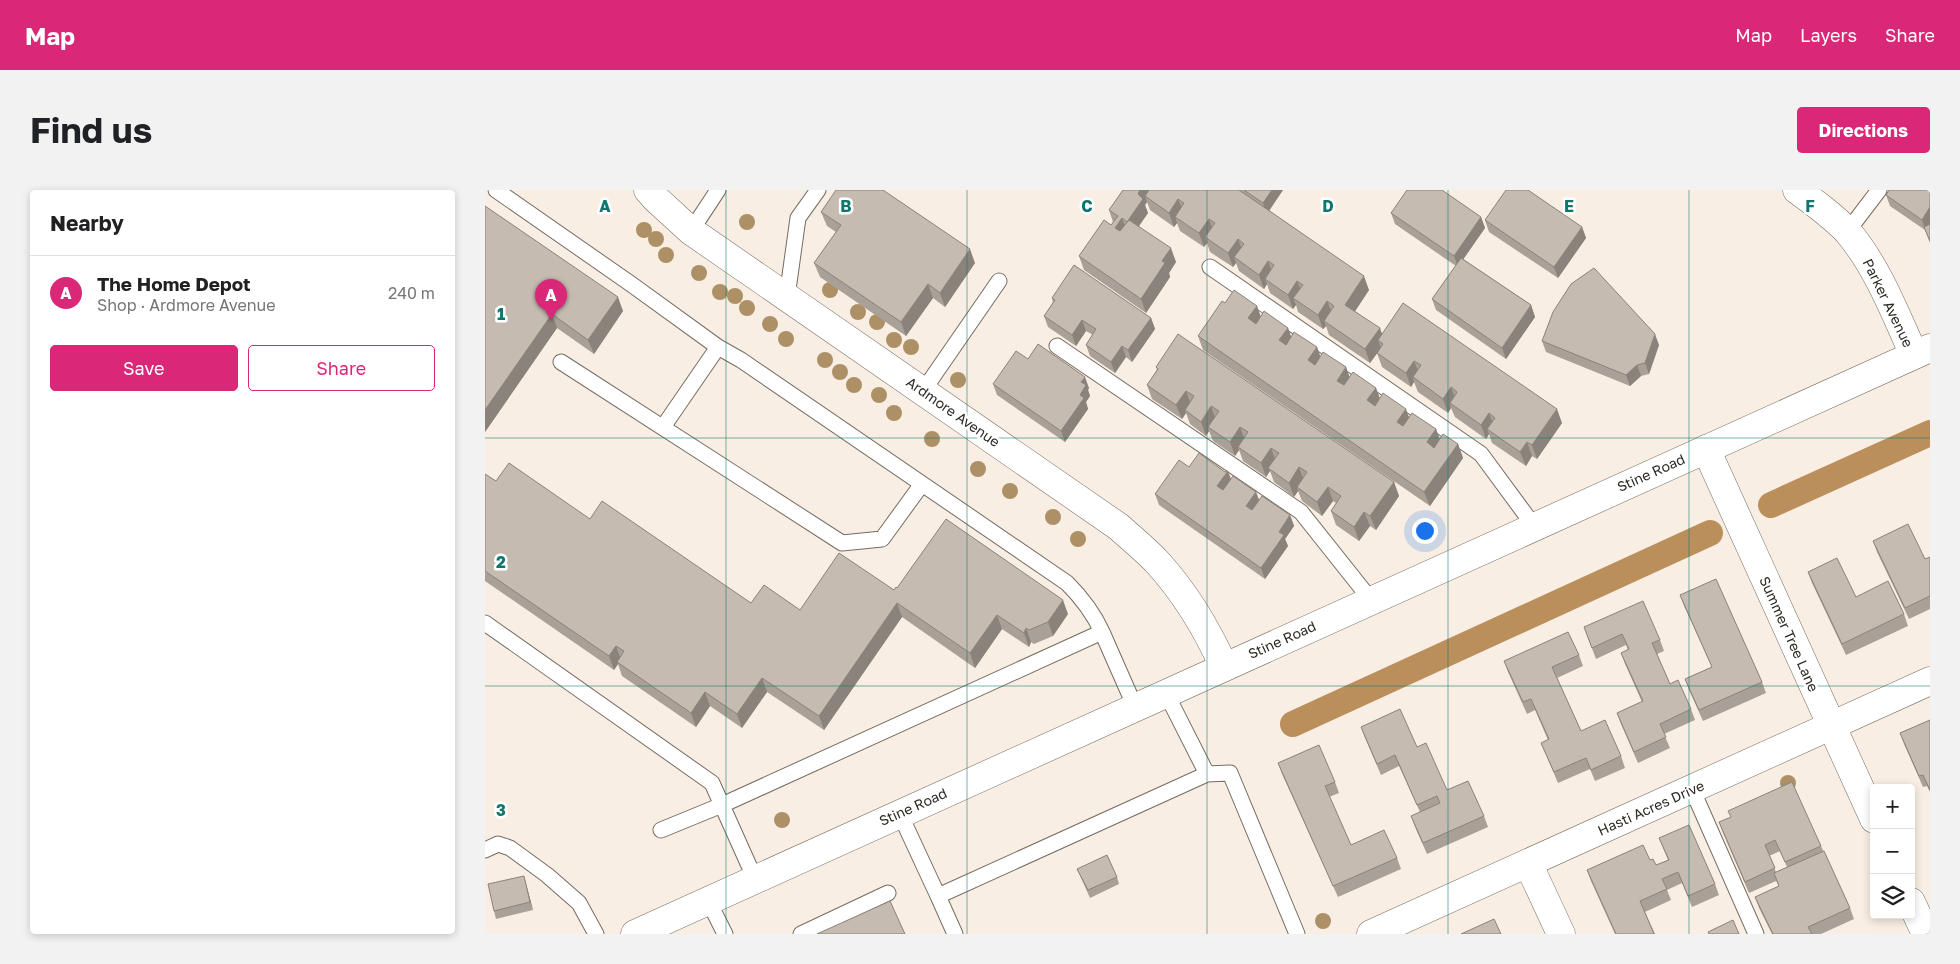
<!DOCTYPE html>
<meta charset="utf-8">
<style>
body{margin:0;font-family:"Golos Text",sans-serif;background:#f2f2f2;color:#202124}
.controls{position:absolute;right:15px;bottom:15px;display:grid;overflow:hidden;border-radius:5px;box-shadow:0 2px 8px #0003}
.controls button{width:45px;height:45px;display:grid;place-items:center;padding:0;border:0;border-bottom:1px solid #e0e0e0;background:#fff;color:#202124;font:25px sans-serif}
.you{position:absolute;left:939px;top:340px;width:18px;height:18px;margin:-12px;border:4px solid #fff;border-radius:50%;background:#1a73e8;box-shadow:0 0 0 8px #1a73e833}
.badge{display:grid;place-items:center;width:32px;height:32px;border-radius:50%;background:#db2777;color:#fff;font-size:16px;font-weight:700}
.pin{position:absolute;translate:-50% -41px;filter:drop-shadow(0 1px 2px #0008)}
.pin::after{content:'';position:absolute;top:26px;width:18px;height:15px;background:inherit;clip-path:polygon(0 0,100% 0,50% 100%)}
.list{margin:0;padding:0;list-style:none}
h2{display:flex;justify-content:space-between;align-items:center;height:65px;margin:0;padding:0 20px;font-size:21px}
h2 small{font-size:16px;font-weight:400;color:#757577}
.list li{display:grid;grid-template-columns:32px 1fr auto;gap:15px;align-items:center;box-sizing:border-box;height:75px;padding:0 20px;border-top:1px solid #e0e0e0}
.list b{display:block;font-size:19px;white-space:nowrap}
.list p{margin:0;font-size:16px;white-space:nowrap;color:#757577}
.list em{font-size:16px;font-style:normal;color:#757577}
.actions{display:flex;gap:10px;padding:15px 20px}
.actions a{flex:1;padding:11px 0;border:1px solid #db2777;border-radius:5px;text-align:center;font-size:18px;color:#db2777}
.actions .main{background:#db2777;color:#fff}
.icon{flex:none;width:28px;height:28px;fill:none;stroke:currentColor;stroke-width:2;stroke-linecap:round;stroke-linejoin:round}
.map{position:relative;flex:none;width:1445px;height:744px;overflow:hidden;border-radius:5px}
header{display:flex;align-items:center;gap:30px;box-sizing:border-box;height:70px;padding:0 25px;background:#db2777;color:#fff}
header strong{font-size:24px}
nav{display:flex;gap:28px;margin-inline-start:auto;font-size:18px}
.intro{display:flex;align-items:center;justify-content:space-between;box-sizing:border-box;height:120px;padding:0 30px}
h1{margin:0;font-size:35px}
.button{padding:12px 22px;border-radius:5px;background:#db2777;color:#fff;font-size:18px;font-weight:700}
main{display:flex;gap:30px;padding:0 30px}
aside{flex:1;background:#fff;border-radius:5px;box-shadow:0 2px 8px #0003}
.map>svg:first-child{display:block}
</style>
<header>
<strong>Map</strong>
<nav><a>Map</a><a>Layers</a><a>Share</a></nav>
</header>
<div class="intro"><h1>Find us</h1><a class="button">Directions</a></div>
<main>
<aside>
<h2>Nearby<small></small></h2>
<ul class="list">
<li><span class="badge">A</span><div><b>The Home Depot</b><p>Shop · Ardmore Avenue</p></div><em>240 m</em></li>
</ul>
<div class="actions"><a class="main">Save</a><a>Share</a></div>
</aside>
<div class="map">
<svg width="1445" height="744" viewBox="0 0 1445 744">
<rect width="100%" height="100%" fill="#f9eee3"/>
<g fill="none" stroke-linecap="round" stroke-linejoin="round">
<path stroke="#ba8f5c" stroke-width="26" d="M1286 315 1445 243
M808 534 1225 343"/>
<g stroke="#756c62" stroke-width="17">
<path id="service" d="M11 0 146 94 233 157 256 170 582 393C597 408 608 422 617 442
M206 41 233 0
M1362 42 1394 0
M725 77 996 264 1049 336
M302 107 313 28 333 0
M572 156 816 322 886 410
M76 172 357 353 397 349 437 294
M438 201 514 91
M178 237 233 157
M0 433 227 593 270 689
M722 584 745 583 812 744
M1207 599 1271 744
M415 624 453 706 722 584 681 503
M176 640 237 615 617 442 650 517
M0 660 13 654 25 658 62 685 94 713 111 744
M453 706 470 744
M223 710 240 744
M316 744 403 703"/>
</g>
<g stroke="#756c62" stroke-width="29">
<path id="minor" d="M163 0 171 9 206 41 634 337C647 349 661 360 673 373 701 404 722 439 739 477
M1312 0C1330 13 1348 26 1363 42 1393 78 1410 123 1429 165
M1221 259 1389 629
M1043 673 1076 744
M1426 712 1441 744
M886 744 1445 491"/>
</g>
<g stroke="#756c62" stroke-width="29">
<path id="tertiary" d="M150 744 1445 158"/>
</g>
<use href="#service" stroke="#fff" stroke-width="15"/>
<use href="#minor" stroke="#fff" stroke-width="28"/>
<use href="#tertiary" stroke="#fff" stroke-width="28"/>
</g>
<g fill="#ad9066">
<circle cx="262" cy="32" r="8"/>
<circle cx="159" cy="40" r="8"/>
<circle cx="171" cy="49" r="8"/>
<circle cx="181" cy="65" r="8"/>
<circle cx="214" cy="83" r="8"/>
<circle cx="345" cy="100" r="8"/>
<circle cx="235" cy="102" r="8"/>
<circle cx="250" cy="106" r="8"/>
<circle cx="262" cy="118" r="8"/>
<circle cx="373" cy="122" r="8"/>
<circle cx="392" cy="132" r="8"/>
<circle cx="285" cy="134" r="8"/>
<circle cx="301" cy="149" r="8"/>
<circle cx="409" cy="150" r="8"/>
<circle cx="426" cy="157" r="8"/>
<circle cx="340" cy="170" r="8"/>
<circle cx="355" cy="182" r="8"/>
<circle cx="473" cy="190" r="8"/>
<circle cx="369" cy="195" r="8"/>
<circle cx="394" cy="205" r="8"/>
<circle cx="409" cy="223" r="8"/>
<circle cx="447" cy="249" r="8"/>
<circle cx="493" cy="279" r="8"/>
<circle cx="525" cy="301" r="8"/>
<circle cx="568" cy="327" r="8"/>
<circle cx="593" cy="349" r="8"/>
<circle cx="1303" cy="593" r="8"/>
<circle cx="297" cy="630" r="8"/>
<circle cx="838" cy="731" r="8"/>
</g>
<path fill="#a9a197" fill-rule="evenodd" d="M638 0H798L784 20 884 100 870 121 897 144 1077 233 1052 269 1047 266 1041 276 1007 253 1004 244 1001 249 970 227 966 218 963 223 933 202 929 192 926 197 897 177 892 163 885 173 844 145 841 136 838 139 813 122 811 115 808 119 785 103 782 94 779 99 754 81 751 73 748 77 725 62 722 53 719 57 695 41 692 33 689 37 665 20 662 12 660 15 663 23 654 36 691 72 684 83 685 87 661 123 599 80 594 66 626 35 628 32 624 20Z
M1445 0V53L1440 40 1405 16 1401 5Z
M0 16 138 121 109 164 72 138 0 242Z
M336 22 490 73 460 117 448 108 421 146 335 87 329 73 351 42 342 36Z
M906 23 996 27 1000 38 978 69 1046 115 1050 127 1021 169 951 120 947 109 971 76 910 34Z
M1000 30 1097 37 1101 48 1073 88 1004 42Z
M567 108 666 128 670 139 647 172 641 167 630 183 605 166 601 155 608 145 601 141 591 156 563 137 559 126 568 113Z
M740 113 772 116 775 127 803 138 806 147 832 157 835 167 861 177 864 187 891 198 895 209 924 227 951 239 955 249 973 254 978 268 945 316 718 160 713 146Z
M1057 151 1174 155 1164 184 1156 186 1145 196 1061 162Z
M543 169 604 198 603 200 605 206 601 212 603 219 580 252 512 205 508 194Z
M671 177 909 292 914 306 891 340 885 336 874 351 851 335 846 321 851 313 848 311 837 326 817 311 813 301 809 307 789 292 785 281 781 287 758 271 754 260 750 266 728 251 724 241 721 246 705 234 701 223 697 229 667 209 662 195 672 180Z
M704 277 746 289 771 302 774 310 805 325 809 336 800 349 803 356 780 389 674 315 670 304Z
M0 284 11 291 105 329 266 413 315 420 409 400 412 398 583 424 568 446 549 454 546 452 544 457 517 439 490 478 417 427 339 540 282 502 257 538 225 516 211 537 137 486 133 474 129 480 0 391Z
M1388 351 1440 369 1445 367V419L1424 429 1392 362Z
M1323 382 1371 407 1419 424 1423 436 1361 465 1327 393Z
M1195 405 1277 492 1281 503 1218 531 1204 500 1200 489 1227 477 1199 416Z
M1099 437 1175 450 1179 461 1172 464 1185 494 1206 519 1210 530 1179 544 1185 558 1153 573 1136 534 1132 523 1157 512 1140 474 1136 463 1143 460 1141 455 1111 469Z
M1094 465 1098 476 1072 488 1096 541 1136 566 1140 578 1110 591 1105 579 1073 593 1056 553 1063 550 1050 520 1042 524 1023 482 1019 471Z
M1445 530V602L1442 596 1438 597 1419 554 1415 543Z
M876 537 932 557 962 600 999 626 1003 637 942 664 930 637 926 626 935 622 914 576 896 585 880 548Z
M793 573 850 592 854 603 844 607 866 655 912 668 916 679 853 707 797 584Z
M1234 632 1336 656 1365 718 1369 729 1336 744H1287L1274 718 1270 707 1294 696 1291 691 1264 703 1238 643ZM1295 661 1302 677 1291 682 1284 666Z
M1174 648 1230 694 1234 705 1207 717 1197 693 1182 700 1186 710 1160 722 1170 744H1130L1106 691 1102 680 1165 670 1171 675 1183 670Z
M592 679 632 687 634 694 605 708Z
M39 686 48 720 11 729 9 721Z"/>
<path fill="#8a837b" d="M655 0H668L660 6 662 12 660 15 663 23 647 46 642 32 653 4Z
M787 0H798L782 24 778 13Z
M693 9 699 23 690 27 692 33 689 37 684 23Z
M1445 17V34L1441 41 1437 30Z
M996 27 1000 38 973 77 969 66Z
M637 28 642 42 635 52 630 38Z
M724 29 729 43 720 47 722 53 719 57 714 43Z
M1097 37 1101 48 1073 88 1069 77Z
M753 49 758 63 749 67 751 73 748 77 743 63Z
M686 58 691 72 684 83 685 87 661 123 656 109 677 71Z
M485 59 490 73 460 117 455 103Z
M783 71 788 85 780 89 782 94 779 99 774 85Z
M879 86 884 100 865 129 860 115Z
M812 91 818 105 808 108 811 115 808 119 803 105Z
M443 94 448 108 421 146 416 132Z
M133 107 138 121 109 164 103 150Z
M842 111 848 125 839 131 841 136 838 139 833 125Z
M1046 115 1050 127 1021 169 1017 158Z
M772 116 777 130 768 142 763 128Z
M67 124 72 138 0 242V220Z
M666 128 670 139 647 172 643 160Z
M597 130 601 141 591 156 587 145Z
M803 138 808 152 799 164 794 150Z
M895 138 900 152 893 150 896 158 885 173 880 159Z
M1170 144 1174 155 1164 184 1160 173Z
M637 156 641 167 630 183 626 172Z
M832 157 837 171 828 184 823 170Z
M929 171 935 185 928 187 929 192 926 197 921 183Z
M1152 175 1156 186 1145 196 1141 185Z
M861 177 866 191 857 205 852 191Z
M600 187 604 198 603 200 605 206 601 212 603 219 580 252 576 241 596 192Z
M966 197 971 211 965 213 966 218 963 223 958 209Z
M891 198 896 212 887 224 882 210Z
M701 201 706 215 700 220 701 223 697 229 691 215Z
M726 216 731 231 723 237 724 241 721 246 716 232Z
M921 219 926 233 917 246 912 232Z
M1072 219 1077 233 1052 269 1047 255Z
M1004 223 1009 237 1002 239 1004 244 1001 249 996 235Z
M755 237 760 251 753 257 754 260 750 266 745 252Z
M951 239 956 253 947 267 942 252Z
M1042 252 1047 266 1041 276 1035 262Z
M973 254 978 268 945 316 939 302Z
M786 258 791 272 783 278 785 281 781 287 776 273Z
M814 277 819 291 812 297 813 301 809 307 804 293Z
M743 281 747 292 737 307 732 296Z
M909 292 914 306 891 340 885 326Z
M843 297 848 311 837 326 832 312Z
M771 302 775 313 765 327 761 316Z
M879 322 885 336 874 351 869 337Z
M805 325 809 336 800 349 803 356 780 389 776 378 794 342Z
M578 410 583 424 568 446 563 432Z
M412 413 417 427 339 540 334 526Z
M512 425 517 439 490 478 485 463Z
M541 438 546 452 544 457 539 443Z
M131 456 136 470 132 472 133 474 129 480 124 466Z
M277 488 282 502 257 538 252 524Z
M220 502 225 516 211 537 206 523Z
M39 686 41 694 48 720 45 712Z"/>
<path fill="#c5bbb0" stroke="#8a837b" d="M351 0H398L485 59 455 103 443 94 416 132 329 73 356 35 336 22Z
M638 0H655L653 4 658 9 642 32 637 28 630 38 635 41 644 30 686 58 677 71 680 73 656 109 594 66 619 30 626 35 633 26 624 20Z
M664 0H754L879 86 860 115 895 138 880 159 839 131 849 116 842 111 833 125 808 108 818 95 812 91 803 105 780 89 789 75 783 71 774 85 749 67 759 54 753 49 743 63 720 47 730 33 724 29 714 43 690 27 699 13 693 9 684 23 660 6Z
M759 0H787L778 13Z
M922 0H957L996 27 969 66 906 23Z
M1021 0H1043L1097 37 1069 77 1000 30Z
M1404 0H1445V17L1437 30 1401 5Z
M0 16 133 107 103 150 67 124 0 220Z
M1445 34V51L1439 37Z
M976 68 1046 115 1017 158 947 109Z
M589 75 666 128 643 160 637 156 626 172 601 155 611 139 597 130 587 145 559 126 570 110 567 108Z
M1109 78 1170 144 1160 173 1152 175 1141 185 1057 151 1068 122 1086 94Z
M749 100 772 116 763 128 771 134 779 121 803 138 794 150 801 155 809 142 832 157 823 170 830 175 838 162 861 177 852 191 859 195 868 182 891 198 882 210 890 216 898 203 921 219 912 232 918 236 927 223 951 239 942 252 949 258 958 244 973 254 939 302 713 146 737 111 740 113Z
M918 113 1072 219 1047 255 1042 252 1035 262 1002 239 1010 228 1004 223 996 235 965 213 972 202 966 197 958 209 928 187 936 175 929 171 921 183 892 163 898 154 893 150Z
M693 144 909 292 885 326 879 322 869 337 846 321 856 306 843 297 832 312 812 297 822 282 814 277 804 293 783 278 794 263 786 258 776 273 753 257 763 242 755 237 745 252 723 237 734 221 726 216 716 232 700 220 709 206 701 201 691 215 662 195 673 179 671 177Z
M553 154 600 187 596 192 601 195 595 205 599 208 576 241 508 194 531 161 543 169Z
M714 263 740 282 743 281 732 296 738 300 748 286 771 302 761 316 767 320 777 306 805 325 794 342 799 345 776 378 670 304 694 270 704 277Z
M24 273 105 329 117 311 266 413 279 395 315 420 354 363 409 400 411 397 412 398 461 329 578 410 563 432 544 440 541 438 539 443 512 425 485 463 412 413 334 526 277 488 252 524 220 502 206 523 132 472 139 461 131 456 124 466 0 381V284L11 291Z
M1423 334 1440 369 1445 367V406L1420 418 1388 351Z
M1352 368 1371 407 1403 391 1419 424 1357 454 1323 382Z
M1231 389 1277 492 1214 520 1200 489 1227 477 1195 405Z
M1158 411 1175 450 1167 453 1185 494 1193 490 1206 519 1175 534 1181 547 1149 562 1132 523 1158 511 1136 463 1144 459 1137 444 1107 458 1099 437Z
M1083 442 1094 465 1067 477 1096 541 1120 530 1136 566 1106 580 1101 568 1069 582 1056 553 1064 549 1046 509 1038 512 1019 471Z
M915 519 932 557 941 553 962 600 983 591 999 626 938 653 926 626 955 613 952 606 932 615 910 565 892 574 876 537Z
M1445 530V600L1438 585 1434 586 1415 543Z
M834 555 850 592 840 596 866 655 899 640 912 668 848 696 793 573Z
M1307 592 1336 656 1300 672 1290 650 1280 655 1290 678 1260 692 1234 632 1246 627 1243 621Z
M1204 635 1230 694 1203 706 1193 682 1177 689 1182 699 1155 711 1169 744H1131L1102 680 1158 655 1165 670 1168 669 1171 675 1184 670 1174 648Z
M1339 661 1365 718 1323 737 1327 744H1288L1270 707 1294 696 1289 683Z
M622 665 632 687 603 700 592 679Z
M39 686 45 712 9 721 3 694Z
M405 711 420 744H332Z
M1009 729 1016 744H976Z
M1248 730 1254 744H1224L1223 742Z"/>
<path fill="none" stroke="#0f766e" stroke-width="1" stroke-opacity="0.55" d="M241 0V744M482 0V744M722 0V744M963 0V744M1204 0V744M0 248H1445M0 496H1445"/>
<g text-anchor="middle" stroke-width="5" stroke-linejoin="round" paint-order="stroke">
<g font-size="14" fill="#2d2925" stroke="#fff">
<text transform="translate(1403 113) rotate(64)" y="5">Parker Avenue</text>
<text transform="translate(468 222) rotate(35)" y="5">Ardmore Avenue</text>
<text transform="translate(1166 283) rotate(-24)" y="5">Stine Road</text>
<text transform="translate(1304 444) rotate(66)" y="5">Summer Tree Lane</text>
<text transform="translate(797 450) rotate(-24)" y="5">Stine Road</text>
<text transform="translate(428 617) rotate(-24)" y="5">Stine Road</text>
<text transform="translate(1166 618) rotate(-24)" y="5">Hasti Acres Drive</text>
</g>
</g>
<g font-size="16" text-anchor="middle" font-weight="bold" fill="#0f766e" stroke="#fff" stroke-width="5" stroke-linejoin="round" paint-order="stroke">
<text x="120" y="22">A</text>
<text x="361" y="22">B</text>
<text x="602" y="22">C</text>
<text x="843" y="22">D</text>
<text x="1084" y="22">E</text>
<text x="1325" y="22">F</text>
<text x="16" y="130">1</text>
<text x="16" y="378">2</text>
<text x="16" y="626">3</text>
</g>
</svg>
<div class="controls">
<button>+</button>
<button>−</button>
<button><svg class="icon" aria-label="layers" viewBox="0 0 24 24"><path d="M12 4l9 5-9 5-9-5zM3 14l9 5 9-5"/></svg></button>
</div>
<div class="you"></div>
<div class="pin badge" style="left:66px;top:130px">A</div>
</div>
</main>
